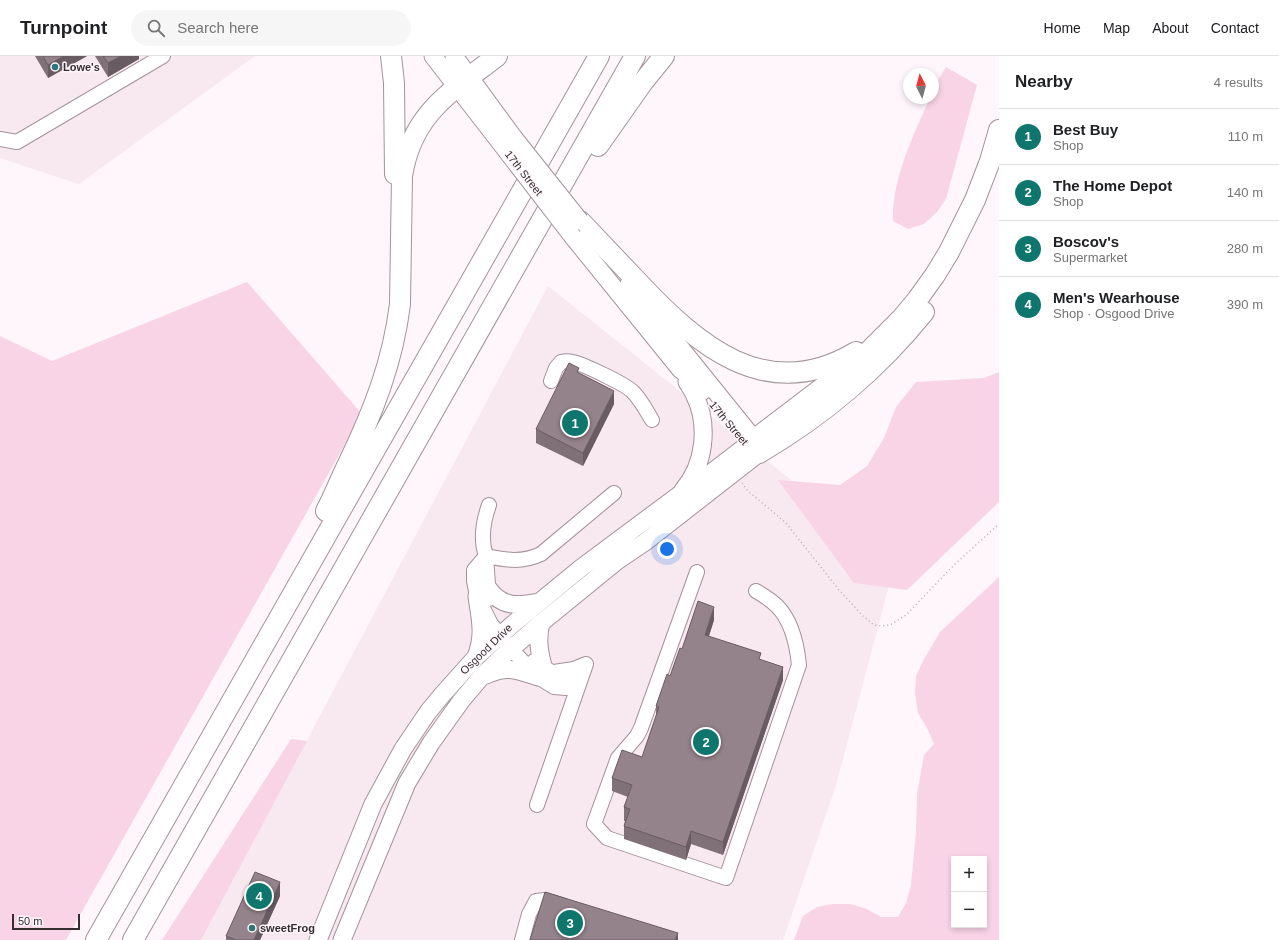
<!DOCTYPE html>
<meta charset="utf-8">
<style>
body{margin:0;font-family:Helvetica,sans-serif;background:#f6f6f6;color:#202124}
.controls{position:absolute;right:12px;bottom:12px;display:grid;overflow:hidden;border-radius:0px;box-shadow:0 2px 6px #0003}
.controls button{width:36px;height:36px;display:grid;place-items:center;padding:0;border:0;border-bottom:1px solid #e0e0e0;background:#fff;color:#202124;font:20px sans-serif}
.compass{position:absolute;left:903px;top:12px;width:36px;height:36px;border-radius:50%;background:#fff;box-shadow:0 2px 6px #0003;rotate:354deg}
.scale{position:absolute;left:12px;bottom:10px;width:68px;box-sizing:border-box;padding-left:4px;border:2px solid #352e31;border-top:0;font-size:11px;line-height:14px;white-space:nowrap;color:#352e31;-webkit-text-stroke:3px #fef6fa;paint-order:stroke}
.you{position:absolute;left:667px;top:493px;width:14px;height:14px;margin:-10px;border:3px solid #fff;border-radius:50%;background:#1a73e8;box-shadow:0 0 0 6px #1a73e833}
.badge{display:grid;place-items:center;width:26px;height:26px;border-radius:50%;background:#0f766e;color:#fff;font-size:13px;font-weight:700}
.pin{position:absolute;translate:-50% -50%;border:2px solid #fff;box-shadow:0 1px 4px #0006}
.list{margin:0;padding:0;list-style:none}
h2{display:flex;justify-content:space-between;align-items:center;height:52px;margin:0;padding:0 16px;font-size:17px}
h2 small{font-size:13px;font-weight:400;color:#757577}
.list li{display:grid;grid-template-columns:26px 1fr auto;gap:12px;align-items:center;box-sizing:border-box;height:56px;padding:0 16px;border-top:1px solid #e0e0e0}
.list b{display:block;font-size:15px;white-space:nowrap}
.list p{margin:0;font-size:13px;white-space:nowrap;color:#757577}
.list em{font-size:13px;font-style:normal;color:#757577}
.icon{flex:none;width:22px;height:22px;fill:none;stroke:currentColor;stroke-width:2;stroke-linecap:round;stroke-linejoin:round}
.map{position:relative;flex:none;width:999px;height:884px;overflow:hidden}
header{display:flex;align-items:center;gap:24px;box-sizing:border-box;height:56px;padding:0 20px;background:#fff;border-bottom:1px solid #e0e0e0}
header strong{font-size:19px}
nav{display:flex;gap:22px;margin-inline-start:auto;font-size:14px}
.search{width:280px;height:36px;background:#f6f6f6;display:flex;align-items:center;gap:10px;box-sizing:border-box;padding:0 14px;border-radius:22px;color:#757577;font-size:15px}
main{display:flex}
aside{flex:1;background:#fff}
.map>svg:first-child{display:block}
</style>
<header>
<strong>Turnpoint</strong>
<div class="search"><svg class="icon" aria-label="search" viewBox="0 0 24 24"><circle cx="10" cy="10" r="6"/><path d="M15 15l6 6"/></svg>Search here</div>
<nav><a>Home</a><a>Map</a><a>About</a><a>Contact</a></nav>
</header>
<main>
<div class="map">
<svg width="999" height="884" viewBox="0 0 999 884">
<rect width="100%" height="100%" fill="#fef6fa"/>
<path fill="#f8e8f0" d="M0 0H255L79 128 0 102Z
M548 230 895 507 836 729 783 884H201Z"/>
<path fill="#f9d4e7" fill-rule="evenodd" d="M946 11 977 29 946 143 937 156 924 168 908 173 893 165C892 122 913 80 930 42H933C933 30 940 21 946 11Z
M247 226 362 358 66 884H0V280L52 305Z
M999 316V446L907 534 854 527 778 424 840 429 867 410 884 382 896 351 916 326 984 322Z
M999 521V884H794L803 860 817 851 833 848H850L867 853 881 861H898L906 847 911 829 916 775 917 738 924 699 934 688 927 672 918 657 915 638 916 620 923 605 940 576ZM954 803H984V869H954Z
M291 683 307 685 201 884H162Z"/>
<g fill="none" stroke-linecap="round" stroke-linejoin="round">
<g stroke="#a4929b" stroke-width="16">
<path id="minor" d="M0 83 17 86 163 0
M551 325 556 312 561 306C565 305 568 305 573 306 583 308 627 329 633 336 641 344 646 354 652 364
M489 449C483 466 480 483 486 500 505 504 522 507 541 498L614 437
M486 500 474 514V525L477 540 491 568 511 593 538 621 554 631 566 632 578 631
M486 500 489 543
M697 516 641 672 637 680 618 702 594 768 607 782 726 822 799 609C797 589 791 564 777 550 771 544 763 539 756 535
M534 605 561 622 568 625 576 630
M554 616 574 613 586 608
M537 749 586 608
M522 884 529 858 536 845 545 844 561 849"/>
</g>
<g stroke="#a4929b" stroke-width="19">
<path id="major" d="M433 0 506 94
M454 0 514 82
M573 181 680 313 697 327 703 335
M629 228 749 377 758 395
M683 434C705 409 709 369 695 340 693 335 690 331 687 326
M488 532C502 552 518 550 539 546
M541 567C537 582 539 595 543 610
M476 601C485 577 480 564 477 540
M486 619C507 609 517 614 538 621
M318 884 373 748 403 693 428 656 442 639 476 601 513 568 581 512 679 439 703 423 754 384
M342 884 407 727 431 687 461 645 482 620 504 599 541 567 617 505 645 486 759 397"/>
</g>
<g stroke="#a4929b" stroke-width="22">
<path id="highway" d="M391 0 394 27 395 118
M598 90 643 26 664 0
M580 165C599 185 618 205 637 225 697 289 766 350 856 296
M754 384 863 301 902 262 917 244 935 219 949 196 975 144 990 105 999 74
M759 397C821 361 879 312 924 256
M326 455C334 440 340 424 348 408 373 356 393 306 400 248L402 120C412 57 451 36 497 0
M96 884 599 0
M133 884C299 589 469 295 635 0"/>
</g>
<path stroke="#b5adb1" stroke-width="1.5" stroke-dasharray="1 3" stroke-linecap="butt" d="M742 427 748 435 786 467 839 534 863 560 874 569 882 570 890 569 906 559 954 509 999 468"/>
<use href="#minor" stroke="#fff" stroke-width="14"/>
<use href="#major" stroke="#fff" stroke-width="17"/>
<use href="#highway" stroke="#fff" stroke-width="20"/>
<g stroke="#a4929b" stroke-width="19" stroke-linecap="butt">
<path id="major-bridge" d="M514 82 580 165
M506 94 573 181"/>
</g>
<use href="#major-bridge" stroke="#fff" stroke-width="17"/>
</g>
<path fill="#807178" d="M35 0H87L48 22Z
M95 0H139V3L108 21Z
M579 317 614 348 583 410 536 387V373Z
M714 564 709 580 761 604 783 624 723 799 691 788 686 804 624 783V770L625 765H624V751L628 741 612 735V722L642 701 656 661V650L670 620 682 593Z
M280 840 260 884H226V880Z"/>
<path fill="#685c62" d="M64 0H87L48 22V9Z
M121 0H139V3L108 21V7Z
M614 335V348L583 410V397Z
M714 551V564L705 592V579Z
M783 611V624L723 799V786Z
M691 775V788L686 804V791Z
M280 826V840L260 884H254Z
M678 877V884H675Z"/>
<path fill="#95838c" stroke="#685c62" d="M43 0H64L48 9Z
M103 0H121L108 7Z
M569 307 579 312 577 316 614 335 583 397 536 373Z
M698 545 714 551 705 579 761 597 759 603 783 611 723 786 691 775 686 791 624 770 630 753 624 751 632 729 612 722 622 694 642 701 659 651 656 650 667 618 670 620 680 592 682 593Z
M255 816 280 826 254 884H236L226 880Z
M545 836 678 877 675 884H530Z"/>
<g fill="#2c757d" stroke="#fef6fa" stroke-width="1.5">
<circle cx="55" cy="11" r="4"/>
<circle cx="252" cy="872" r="4"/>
</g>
<g text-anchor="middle" stroke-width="3" stroke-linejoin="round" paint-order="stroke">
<g font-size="11" font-weight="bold" fill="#352e31" stroke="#fef6fa" text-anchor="start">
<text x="63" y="15">Lowe's</text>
<text x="260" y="876">sweetFrog</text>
</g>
<g font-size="11" fill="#352e31" stroke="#fef6fa">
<text transform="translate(524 117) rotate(52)" y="4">17th Street</text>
<text transform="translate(729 367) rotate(50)" y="4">17th Street</text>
<text transform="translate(486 593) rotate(-44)" y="4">Osgood Drive</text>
</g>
</g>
</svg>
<div class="controls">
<button>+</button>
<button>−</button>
</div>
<svg class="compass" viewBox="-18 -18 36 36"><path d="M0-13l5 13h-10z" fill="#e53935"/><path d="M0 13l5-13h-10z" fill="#757577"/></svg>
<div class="scale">50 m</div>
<div class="you"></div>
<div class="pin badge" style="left:575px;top:367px">1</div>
<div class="pin badge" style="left:706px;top:686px">2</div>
<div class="pin badge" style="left:570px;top:867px">3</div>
<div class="pin badge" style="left:259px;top:840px">4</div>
</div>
<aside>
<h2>Nearby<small>4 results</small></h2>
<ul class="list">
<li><span class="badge">1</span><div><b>Best Buy</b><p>Shop</p></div><em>110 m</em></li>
<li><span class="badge">2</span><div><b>The Home Depot</b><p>Shop</p></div><em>140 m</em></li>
<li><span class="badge">3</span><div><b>Boscov's</b><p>Supermarket</p></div><em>280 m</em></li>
<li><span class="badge">4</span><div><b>Men's Wearhouse</b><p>Shop · Osgood Drive</p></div><em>390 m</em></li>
</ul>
</aside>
</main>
